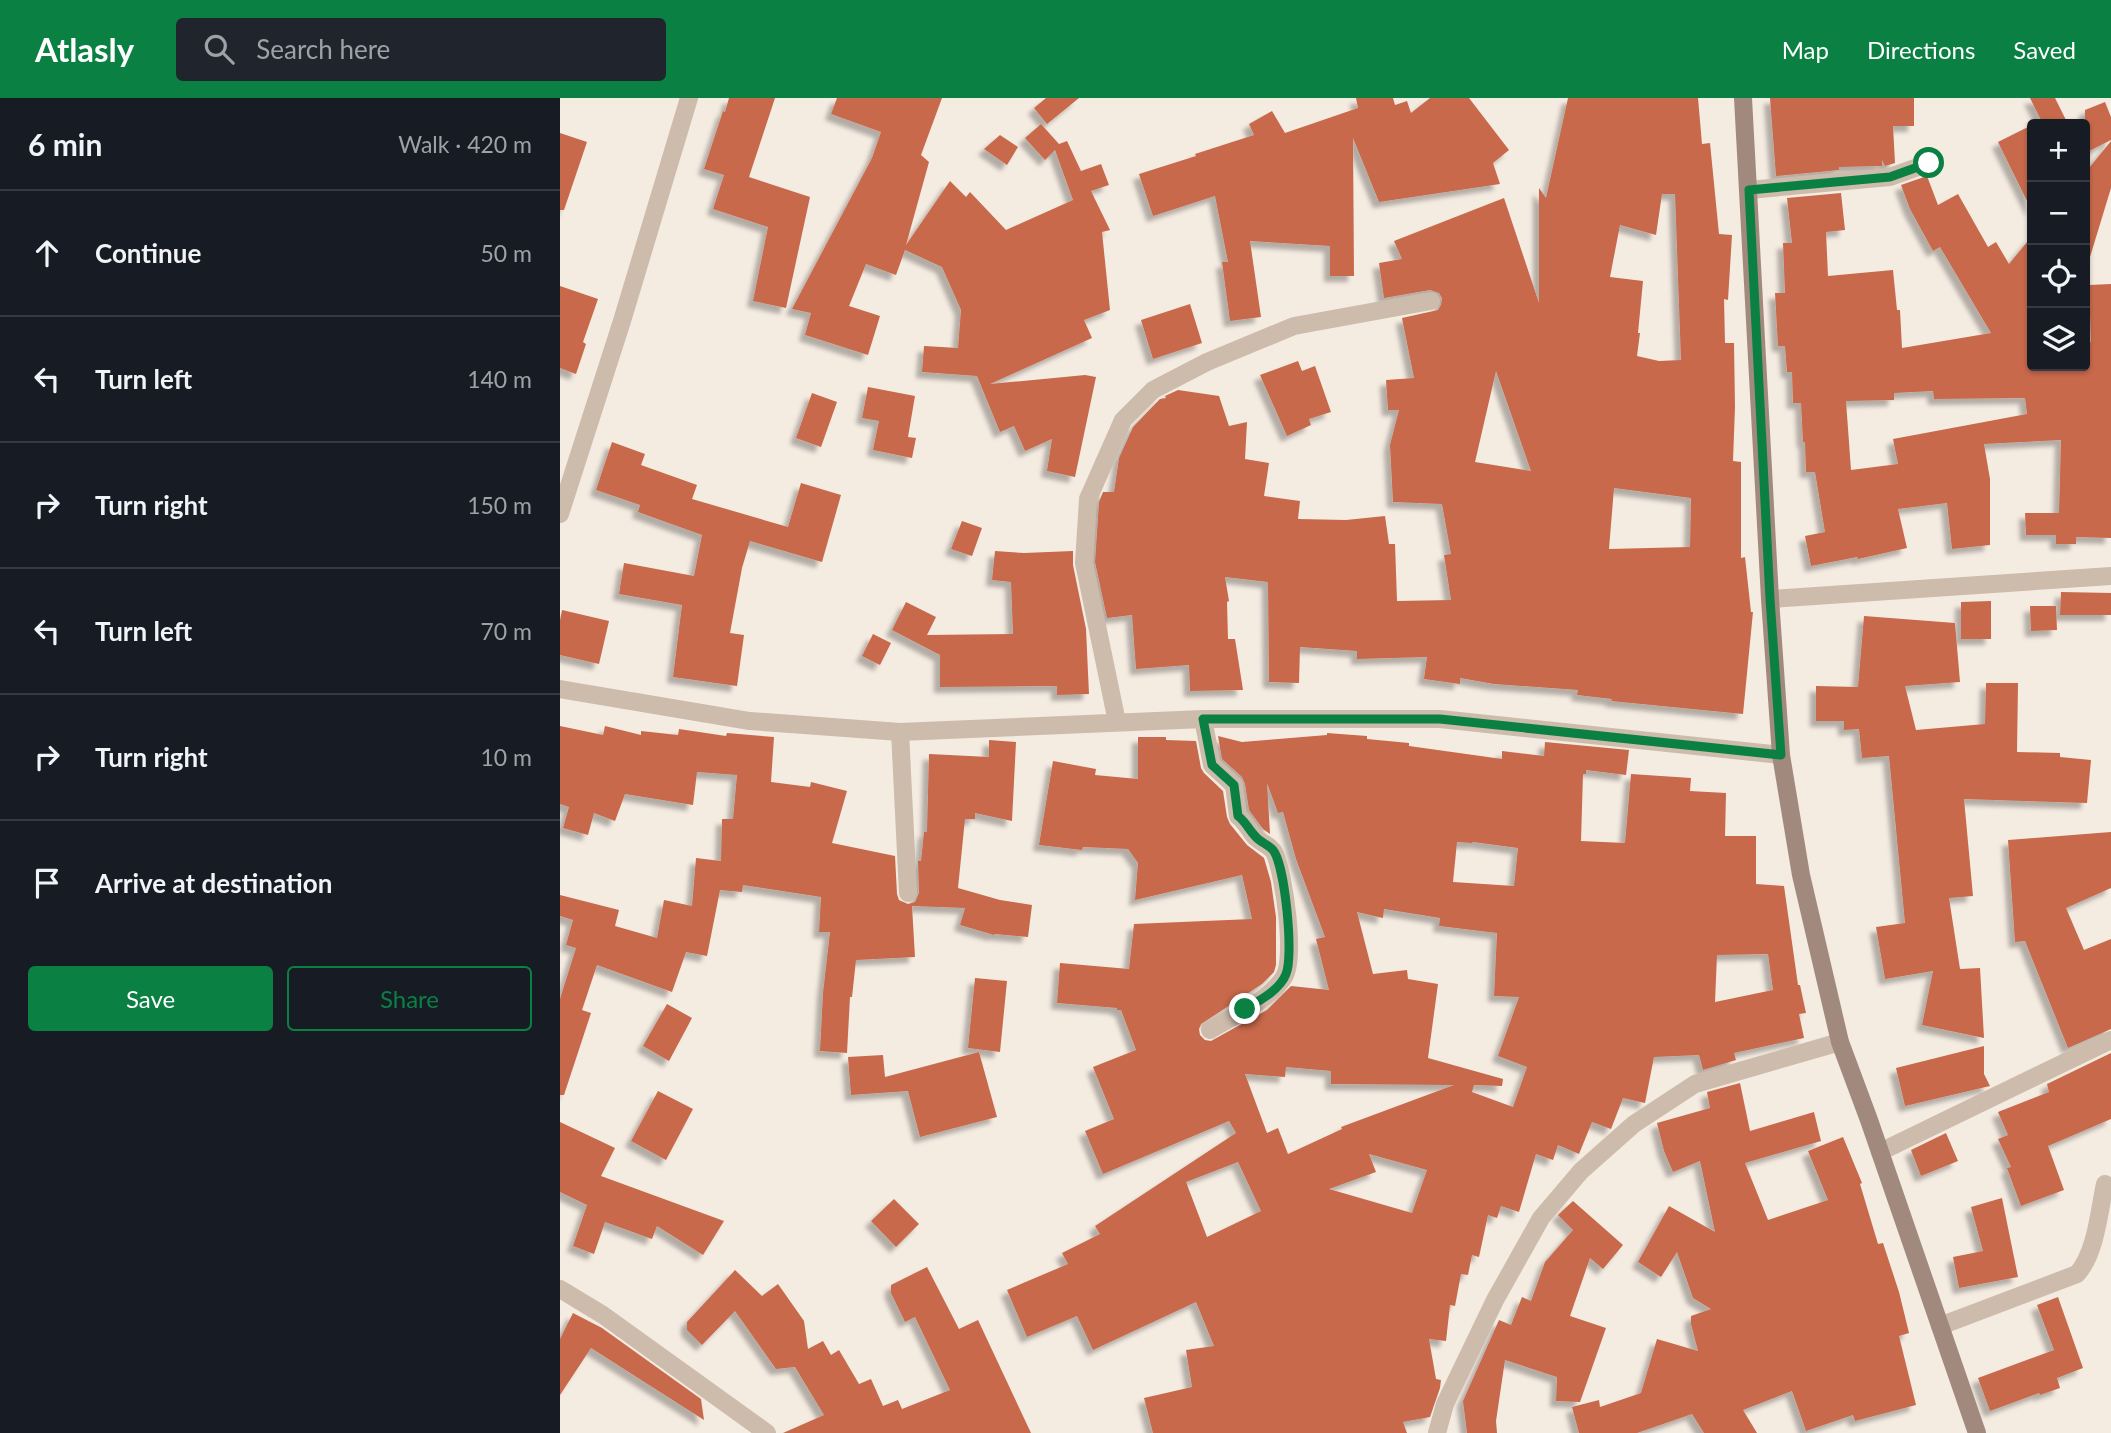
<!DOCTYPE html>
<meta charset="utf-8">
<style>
body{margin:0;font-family:Lato,sans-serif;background:#20242c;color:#f1f3f6}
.controls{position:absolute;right:21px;top:21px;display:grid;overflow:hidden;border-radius:7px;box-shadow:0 2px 5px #0004}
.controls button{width:63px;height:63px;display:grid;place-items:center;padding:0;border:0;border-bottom:2px solid #363941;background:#171b24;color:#f1f3f6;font:35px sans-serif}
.stop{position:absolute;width:21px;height:21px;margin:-16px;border:5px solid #0b8043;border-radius:50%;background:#fff}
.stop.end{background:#0b8043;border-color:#fff;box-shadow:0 2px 7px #0008}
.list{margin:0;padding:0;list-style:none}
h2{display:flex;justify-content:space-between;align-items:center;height:91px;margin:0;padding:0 28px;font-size:30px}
h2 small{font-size:23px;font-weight:400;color:#9ea1a6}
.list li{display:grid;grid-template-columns:46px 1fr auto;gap:21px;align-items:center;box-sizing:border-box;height:126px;padding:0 28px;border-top:2px solid #363941}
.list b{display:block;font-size:26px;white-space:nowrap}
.list em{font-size:23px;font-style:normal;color:#9ea1a6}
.actions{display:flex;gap:14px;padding:21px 28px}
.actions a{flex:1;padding:16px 0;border:2px solid #0b8043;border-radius:7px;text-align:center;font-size:24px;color:#0b8043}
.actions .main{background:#0b8043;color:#fff}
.icon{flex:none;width:38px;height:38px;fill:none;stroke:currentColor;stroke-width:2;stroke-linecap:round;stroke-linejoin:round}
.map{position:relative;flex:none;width:1551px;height:1335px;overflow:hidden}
header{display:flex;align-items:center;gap:42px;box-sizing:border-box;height:98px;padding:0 35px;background:#0b8043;color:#fff}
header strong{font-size:33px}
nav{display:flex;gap:38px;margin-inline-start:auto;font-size:24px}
.search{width:490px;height:63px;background:#20242c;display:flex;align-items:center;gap:18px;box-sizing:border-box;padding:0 24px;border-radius:7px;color:#9ea1a6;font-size:26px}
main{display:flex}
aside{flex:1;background:#171b24}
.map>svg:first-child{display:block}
</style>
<header>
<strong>Atlasly</strong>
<div class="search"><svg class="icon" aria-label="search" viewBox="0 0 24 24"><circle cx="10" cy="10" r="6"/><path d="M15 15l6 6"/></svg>Search here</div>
<nav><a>Map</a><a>Directions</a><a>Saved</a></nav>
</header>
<main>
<aside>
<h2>6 min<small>Walk · 420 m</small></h2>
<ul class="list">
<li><svg class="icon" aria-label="ahead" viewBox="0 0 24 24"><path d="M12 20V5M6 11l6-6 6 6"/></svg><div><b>Continue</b></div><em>50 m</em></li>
<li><svg class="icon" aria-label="left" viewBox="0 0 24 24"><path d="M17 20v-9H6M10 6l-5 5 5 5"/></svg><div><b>Turn left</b></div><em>140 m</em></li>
<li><svg class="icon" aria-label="right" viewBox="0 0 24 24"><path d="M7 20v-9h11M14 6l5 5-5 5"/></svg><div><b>Turn right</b></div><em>150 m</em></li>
<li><svg class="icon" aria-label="left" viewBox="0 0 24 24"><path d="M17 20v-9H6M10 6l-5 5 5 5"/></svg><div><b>Turn left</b></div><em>70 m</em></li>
<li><svg class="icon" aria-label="right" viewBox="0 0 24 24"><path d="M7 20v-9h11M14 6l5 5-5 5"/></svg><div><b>Turn right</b></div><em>10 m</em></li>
<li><svg class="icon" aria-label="arrive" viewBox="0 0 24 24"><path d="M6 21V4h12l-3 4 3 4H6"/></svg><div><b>Arrive at destination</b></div></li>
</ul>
<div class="actions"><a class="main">Save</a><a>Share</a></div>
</aside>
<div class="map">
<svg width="1551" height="1335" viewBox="0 0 1551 1335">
<defs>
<filter id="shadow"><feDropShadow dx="-6" dy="6" stdDeviation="2" flood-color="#0004"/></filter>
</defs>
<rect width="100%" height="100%" fill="#f4ebe1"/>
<path fill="#c8694b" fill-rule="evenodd" filter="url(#shadow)" d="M169 0H215L189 79 250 99 226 210 193 203 208 129 153 111 164 77 144 71 163 13 165 14Z
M277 0H382L361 57 369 64 346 147 390 83 406 99 410 94 446 132 513 102 495 52 485 62 465 40 481 26 499 46 507 43 521 73 541 66 549 87 531 93 550 132 542 134 550 212 524 222 532 240 430 286 525 277 536 279 515 379 487 373 492 341 465 353 454 328 440 334 417 278 362 274 364 248 398 250 401 212 382 169 345 152 336 177 306 166 289 208 320 218 308 257 245 237 251 215 232 211 312 60 321 34 271 16Z
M486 0H519L487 26 474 10Z
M796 0H833L835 7 847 3 851 15 870 0H909L949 52 933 65 940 86 819 104 793 40 794 178H770V148L690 143 701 219 670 223 662 164H668L655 98 593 118 579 76 636 58 635 56 694 37 689 26 712 13 725 35 798 10Z
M1008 0H1138L1142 46 1150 45 1159 136 1172 137 1168 202 1164 201 1165 245H1174L1175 309 1173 363 1181 364V460L1185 459 1191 514H1193L1183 616 1051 603 1052 601 1017 597 1018 592 934 586 900 580V586L864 581 867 559 797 561V553L740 549 739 585 709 584 708 484 665 479 669 503 667 504 668 541H675L683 592 630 593 629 567 576 571 572 517 547 520 535 464 539 404 543 394H554L559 360 573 329 600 301 606 300 605 298 618 292 659 298 669 328 687 324 685 361 709 365 704 398 740 403 738 421 786 422 825 418 829 446H835L837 503 891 502 884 457 891 456 882 406 833 404 830 347 839 312H828L826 282 854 280 842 220 878 212 881 207 882 200 879 195 870 192 824 200 819 165 842 161 834 143 944 100 979 205V90L986 100ZM1102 96H1115L1121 262 1099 263 1077 258 1080 235H1078L1083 183 1050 179 1060 127 1096 137ZM936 273 971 373 915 364ZM1054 390 1131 400 1130 449 1049 451Z
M1210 0H1354V28H1333L1335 65 1325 68 1322 62V68L1279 69V72L1216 78Z
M1470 0H1495L1508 26H1483Z
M1545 4 1551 19V42L1525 55V12Z
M1472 27V113L1438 44Z
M0 35 27 44 4 112H0Z
M440 37 458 49 447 67 424 51Z
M1551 43V90L1530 159 1525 158V75Z
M1367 78 1378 107 1398 96 1428 149 1436 144 1449 166 1472 138V268H1525V244H1531L1529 187 1551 186V440L1516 439V446H1496V437H1466L1465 415H1499L1501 342 1424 346 1430 381V447L1392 451 1387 405 1338 411 1347 450 1298 461 1297 459 1251 468 1245 438 1265 434 1255 374H1246L1245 344H1243L1241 305H1233L1232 274H1227L1225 248H1218L1215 195H1225L1223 145H1232L1227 100 1281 95 1285 132 1266 134 1268 178 1333 172 1337 212H1340L1342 250 1431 235 1380 149 1373 153 1350 111 1341 87ZM1373 293 1374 301 1465 300 1467 316 1333 341 1338 366 1291 372 1286 303 1334 302V295Z
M0 188 38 201 23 244 26 246 16 276 0 270Z
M630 206 642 245 593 261 581 222Z
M738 263 742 273 755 268 771 314 749 321 751 327 727 338 700 277Z
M308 289 355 298 348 339 356 340 352 360 313 352 319 323 302 320Z
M252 295 277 304 261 349 236 340Z
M52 344 85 356 81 367 137 387 132 401 228 429 241 385 281 397 262 464 190 443 182 470 170 535 184 537 177 588 113 579 122 507 59 496 64 465 134 478 142 437 78 414 80 407 36 392Z
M402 423 422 430 412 458 391 451Z
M435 453 464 455 513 453V467L526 531 529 596 497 597V588L380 589V557L332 532 346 504 376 519 367 537 453 536 451 484 432 482Z
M1501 494 1551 495V517H1500Z
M1431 503V541H1401V504Z
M1470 508H1496L1497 532 1471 533Z
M2 512 49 523 39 566 0 557V523Z
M1304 518 1395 525 1400 584 1345 588 1356 632 1425 626 1426 585H1458L1457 654 1500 655V659L1531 662 1527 705 1404 701 1413 798 1389 800 1400 871 1420 870 1424 940 1362 927 1373 873 1325 881 1316 829 1345 825 1329 658 1302 660 1299 631 1284 632V623H1256V588L1298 589Z
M313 536 331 545 320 567 302 558Z
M0 628 43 637 45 628 81 637V633L118 637 119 631 166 638 167 635 214 639 211 684 250 689 251 684 287 693 272 745 335 758 337 796 339 802 348 806 355 804 359 795 358 763H361L364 734H367L369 656 429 659V642L456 644 452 723 415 715V721H405L398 790 440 802 472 807 468 839 435 836 434 837 400 827 405 810 352 808 355 859 296 862 292 899H290L287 955 260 953 263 895 270 834H259L261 799 183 787 182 794 160 792 147 858 126 854 112 894 37 867 22 912 31 915 4 997H0V901L16 850 6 847 13 822 0 818V797L59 812 55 828 97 840 104 802 132 808 136 760 161 763 162 721H173L177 677 137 674 133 707 65 696 55 723 34 715 28 737 3 730 9 709 0 706Z
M767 635 807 638V641L849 645V648L942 661V653L984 658 985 644 1069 652 1066 677 1026 672V676H1023L1021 743 1065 745 1071 676 1131 680 1130 693 1166 695 1165 738H1196V786L1224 788 1238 887H1240L1246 915 1239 916 1244 940 1174 955 1176 962 1143 972 1139 957 1094 959 1085 1005 1063 1000 1051 1031 1032 1024 1019 1056 998 1047 993 1062 976 1056 959 1114 941 1108 937 1120 928 1117 919 1159 912 1157 908 1177 901 1176 895 1208 890 1207 886 1243 869 1241 876 1281 881 1282 880 1290 870 1319 843 1324 847 1335H593L584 1300 632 1289 626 1252 654 1248 636 1204 533 1252 517 1218 467 1239 447 1192 508 1166 502 1155 540 1136 535 1128 676 1035 669 1023 543 1076 525 1033 554 1021 533 969 576 952 561 912H557V910L497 905 500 865 569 871 574 826 692 821 682 777 575 802 578 765 568 751 523 749 522 752 479 747 493 663 536 671 535 677 578 681V639H606V642L636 643 641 670 644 675 663 693 667 719 670 726 687 747 704 760 711 784 716 819V867L714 874 702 886 641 926 639 931 640 937 645 942 651 943 707 912 731 888 769 892 756 841 765 839 736 761 723 714 718 715 707 685 710 736 703 731 689 712 685 686 682 679 662 661 658 638 682 644 767 637ZM897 744 912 745 913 744 958 750 954 788 893 784ZM824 811 880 820 879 828 937 835 934 898 959 899 938 958 967 969 953 1009 912 994 914 987 942 988 943 981 868 960 878 886 848 881 847 872 813 876 797 814 823 820ZM1208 856 1213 892 1155 904 1157 857ZM726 969 771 973V986L894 987 781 1029 782 1031 728 1056 718 1030 707 1035 685 976 725 979ZM809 1056 867 1072 852 1115 769 1091 816 1074ZM678 1064 701 1113 647 1139 626 1084Z
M1551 734V790L1506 810 1524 852 1551 841V931L1508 950 1465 843 1455 844 1448 742Z
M415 880 447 883 440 954 408 950Z
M107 906 132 920 109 963 83 948Z
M1424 948V976L1430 988 1345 1008 1336 970Z
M419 954 437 1019 360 1039 348 993 291 997 288 959 323 957 325 979Z
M1551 955V1021L1488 1048 1504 1092 1461 1108 1447 1070 1451 1069 1438 1041 1448 1037 1438 1014 1489 994 1487 986Z
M1180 985 1190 1033 1254 1014 1261 1043 1185 1065 1208 1122 1268 1102 1248 1053 1283 1039 1302 1085 1300 1086 1318 1146 1323 1145 1339 1194 1349 1235 1339 1238 1356 1307 1295 1323 1293 1317 1246 1333 1232 1293 1183 1312 1197 1335H1144L1132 1316 1077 1335H1019L1012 1309 1039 1302 1040 1309 1081 1295 1097 1241 1138 1253 1131 1226V1218L1151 1211 1133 1200 1117 1154 1101 1179 1078 1164 1109 1108 1155 1134 1140 1063 1113 1074 1104 1053 1097 1025 1150 1010 1147 994Z
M98 993 133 1011 106 1062 71 1043Z
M0 1024 55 1050 41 1078 164 1123 143 1157 97 1128 92 1141 45 1124 34 1156 13 1148 27 1107 0 1094Z
M1386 1035 1398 1063 1361 1078 1351 1052Z
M1442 1100 1458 1179 1399 1190 1393 1159 1423 1153 1411 1109Z
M334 1101 359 1126 336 1149 311 1123Z
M1013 1103 1063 1147 1043 1171 1030 1160 1010 1218 1046 1230 1020 1304 996 1303 997 1279 945 1262 936 1323 937 1335H907L903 1303 939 1222 951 1227 962 1199 971 1203 985 1164 1013 1132 998 1117Z
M367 1169 399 1231 418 1222 471 1335H223L264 1317 235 1269 216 1271 175 1213 142 1247 127 1232V1224L175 1172 202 1198 218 1186 244 1223 248 1251 263 1243 271 1257 279 1252 299 1286 311 1281 323 1308 338 1302 342 1311 390 1292 355 1219 345 1224 331 1195V1187Z
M1498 1199 1523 1270 1497 1280 1500 1290 1480 1297 1479 1295 1430 1313 1418 1280 1494 1252 1477 1207Z
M13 1215 42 1230 141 1301 144 1322 31 1250 0 1297V1241Z"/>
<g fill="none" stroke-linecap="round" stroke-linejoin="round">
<path stroke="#cdbbac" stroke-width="18" d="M1189 92 1330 79 1369 65
M0 591 190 623 340 634 643 621H880L1221 657
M643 621 652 667 674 687 678 718C686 724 689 732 695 739 701 745 712 748 715 756 724 777 736 860 724 879 710 902 673 918 650 932
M557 624 524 465 528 401 563 322 593 292 647 264 734 228 871 203
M340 634 348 795
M1320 1054 1551 942
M0 1191 43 1217 207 1335
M1380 1228 1517 1176C1536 1155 1539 1114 1545 1086
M877 1335 885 1306 935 1202 981 1120 1021 1073 1074 1026 1135 986 1280 944"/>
<path stroke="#cdbbac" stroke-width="18" d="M0 416 62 223 129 0
M1210 501 1551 478"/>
<path stroke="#a18a7d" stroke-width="18" d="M1183 0 1210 501 1221 657 1241 777 1280 944 1309 1022 1417 1335"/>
</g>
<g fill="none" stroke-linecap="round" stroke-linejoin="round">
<path stroke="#0b8043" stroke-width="9" d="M685 911C699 903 720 892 726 876 734 858 725 767 713 752 709 747 700 744 696 739 689 732 686 724 678 718L674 687 652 667 643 621H880L1221 657 1210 501 1189 92 1330 79 1369 65"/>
</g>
</svg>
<div class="controls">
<button>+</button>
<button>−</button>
<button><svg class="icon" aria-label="locate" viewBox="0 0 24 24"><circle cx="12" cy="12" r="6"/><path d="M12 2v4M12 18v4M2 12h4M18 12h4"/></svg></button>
<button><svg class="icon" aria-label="layers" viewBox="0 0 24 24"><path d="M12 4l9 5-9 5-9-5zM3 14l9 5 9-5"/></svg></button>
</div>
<div class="stop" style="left:1369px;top:65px"></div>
<div class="stop end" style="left:685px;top:911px"></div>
</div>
</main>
